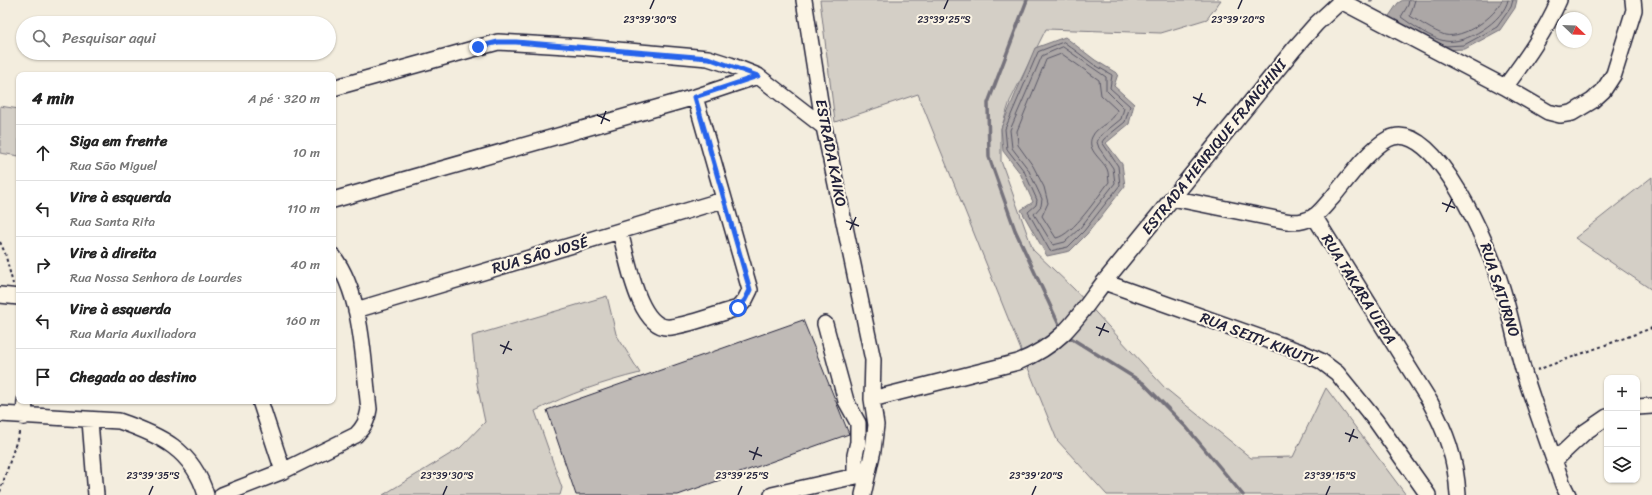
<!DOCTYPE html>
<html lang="pt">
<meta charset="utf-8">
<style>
body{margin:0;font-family:Sriracha,sans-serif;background:#f2f2f2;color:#222}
.controls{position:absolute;right:12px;bottom:12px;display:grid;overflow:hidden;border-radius:8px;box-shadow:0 1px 3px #0004}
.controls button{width:36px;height:36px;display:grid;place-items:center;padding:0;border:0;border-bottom:1px solid #e0e0e0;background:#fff;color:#222;font:20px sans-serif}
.compass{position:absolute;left:1556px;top:12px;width:36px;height:36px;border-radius:50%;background:#fff;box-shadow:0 1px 3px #0004;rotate:113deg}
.stop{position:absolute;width:12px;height:12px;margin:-9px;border:3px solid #2563eb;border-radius:50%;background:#fff}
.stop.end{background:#2563eb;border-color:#fff;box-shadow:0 1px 4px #0008}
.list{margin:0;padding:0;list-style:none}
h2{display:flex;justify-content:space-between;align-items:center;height:52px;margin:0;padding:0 16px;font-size:17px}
h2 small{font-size:13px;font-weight:400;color:#767676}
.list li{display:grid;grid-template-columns:26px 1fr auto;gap:12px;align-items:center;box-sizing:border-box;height:56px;padding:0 16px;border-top:1px solid #e0e0e0}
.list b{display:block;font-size:15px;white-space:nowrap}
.list p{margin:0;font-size:13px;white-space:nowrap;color:#767676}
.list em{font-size:13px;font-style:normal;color:#767676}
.icon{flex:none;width:22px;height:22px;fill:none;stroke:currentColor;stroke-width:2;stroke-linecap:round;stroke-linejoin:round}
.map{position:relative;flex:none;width:1652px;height:495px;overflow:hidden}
.search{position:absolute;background:#fff;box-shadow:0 1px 3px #0004;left:16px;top:16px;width:320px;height:44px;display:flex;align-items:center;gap:10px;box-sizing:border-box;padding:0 14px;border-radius:22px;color:#767676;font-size:15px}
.panel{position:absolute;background:#fff;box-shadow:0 1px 3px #0004;left:16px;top:72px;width:320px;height:332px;border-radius:8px}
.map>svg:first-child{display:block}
</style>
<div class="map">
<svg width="1652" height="495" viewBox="0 0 1652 495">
<rect width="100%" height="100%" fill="#f3edde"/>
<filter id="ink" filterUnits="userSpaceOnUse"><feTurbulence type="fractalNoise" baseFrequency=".025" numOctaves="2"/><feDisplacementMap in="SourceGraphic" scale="8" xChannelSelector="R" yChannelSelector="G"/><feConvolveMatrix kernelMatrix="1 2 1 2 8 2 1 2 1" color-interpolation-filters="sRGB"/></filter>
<g filter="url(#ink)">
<path fill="#d4cfc6" stroke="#7b7880" d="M820 0H1221L1207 19 1161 33 1046 29 1010 101 1001 129V161L1033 250 1074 289 1165 388 1251 458 1293 457 1326 388 1406 495H1107L1057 440 918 94 835 122Z
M0 106 19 109V156L0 153Z
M1652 177V290L1575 238Z
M607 296 616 334 640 373C603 382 569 394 535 411L562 488 560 495H383L460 448 485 422 477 384 472 336Z"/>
<path fill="#aca7a6" stroke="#75727b" d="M1403 0H1517L1515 8 1500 30 1465 49 1442 50 1387 19 1398 3Z
M1065 37 1095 60 1118 74 1114 86 1134 104 1129 124 1106 143 1122 164 1125 186 1087 234 1070 251 1047 256 1021 210 1033 202 1020 173 1003 151 1001 128 1035 48Z"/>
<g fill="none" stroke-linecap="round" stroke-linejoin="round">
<path stroke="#595766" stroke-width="1" d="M1409 0 1408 5 1401 17C1412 25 1432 39 1445 41 1465 45 1504 21 1508 0
M1415 0 1410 16C1420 22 1433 31 1445 35 1463 39 1496 17 1502 0
M1064 42 1093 64 1112 75 1110 88 1130 106 1125 122 1104 139 1102 142 1118 166 1120 185 1084 231 1068 247 1050 251 1028 212 1036 205 1037 200 1024 171 1007 149 1005 129 1038 52Z
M1445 46 1464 45 1497 27 1511 7 1513 0
M1063 47 1106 77V90L1124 108 1121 119 1100 136 1097 142 1099 148 1113 168 1115 183 1080 228 1065 242 1053 245 1034 214 1041 206 1042 199 1028 169 1012 148 1010 130 1042 56Z
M1062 54 1099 80 1101 95 1117 110C1114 123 1097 125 1092 137 1086 150 1102 159 1107 169 1109 173 1108 178 1109 182 1098 196 1073 235 1056 238L1042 216 1048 203 1044 187 1033 166 1018 145 1017 131 1046 60Z"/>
<path stroke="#75727b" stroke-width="3.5" d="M1027 0 988 103 989 157 1015 230 1061 329
M1371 1V0
M1066 335 1143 383 1187 428 1243 495"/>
</g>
<path fill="#bfbab6" stroke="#22223b" d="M803 320 849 434 678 495H576L547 410Z"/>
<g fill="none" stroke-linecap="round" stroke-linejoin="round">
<g stroke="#22223b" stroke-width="18">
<path id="minor" d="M804 0 824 127 873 360 872 399 876 425 873 450 863 495
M1341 1 1505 87 1548 112 1560 115 1572 113 1592 101 1603 91 1614 74 1634 10 1633 0
M1505 87C1526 59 1545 32 1559 0
M333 88 498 42 583 47 708 58 730 65 758 76 824 127
M1172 198 1286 221C1296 223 1304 222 1313 217 1320 213 1326 204 1332 198 1346 181 1369 149 1388 139 1435 115 1491 252 1501 285 1511 315 1516 346 1525 376 1537 413 1550 449 1563 485L1568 495
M333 200 695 97 758 76
M1314 216 1429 400C1446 432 1456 458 1458 495
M620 232C627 255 638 332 671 327 692 324 717 314 738 308L745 300 750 290 695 97
M1104 282 1301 352 1321 361 1337 373 1376 421 1428 495
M0 295 19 297
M356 310 723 200
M825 324 846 401 858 423V442L855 455V476
M872 399 1018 362C1064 343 1076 319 1104 282L1294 49 1316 24 1342 0
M260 401 283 471
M1637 407 1652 406
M0 414 119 421C160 435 193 450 206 495
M24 417 25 401
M90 421 96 495
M1554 461 1585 432 1607 417
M222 495 283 471 356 435C364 427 367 421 369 409 363 361 363 296 333 256
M772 495 865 474"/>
</g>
<path stroke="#22223b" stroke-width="2" stroke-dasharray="3 3" stroke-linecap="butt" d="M0 242 5 253 13 284
M1537 370 1652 328
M0 492 20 430"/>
<use href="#minor" stroke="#fcf5e5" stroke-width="15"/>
</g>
</g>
<g fill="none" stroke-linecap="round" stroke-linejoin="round" filter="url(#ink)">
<path stroke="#2563eb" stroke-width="5" d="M478 47 498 42H516L708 58 758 76 695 97 750 290 745 300 738 308"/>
</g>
<path fill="none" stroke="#22223b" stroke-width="1.5" d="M650 9 654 0M944 9 948 0M1238 9 1242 0M1193 97 1206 103M1197 106 1202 93M597 115 610 121M601 124 606 111M1442 203 1455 208M1446 212 1452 199M846 221 859 226M850 230 856 217M1096 327 1109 332M1099 336 1105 323M500 345 512 350M503 354 509 341M1345 433 1358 438M1349 442 1354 429M749 451 762 456M753 460 758 447M149 495 153 486M443 495 447 486M738 495 742 486M1032 495 1036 486M1326 495 1330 486"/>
<g text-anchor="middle" stroke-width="4" stroke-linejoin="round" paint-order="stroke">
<g font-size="15" fill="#22223b" stroke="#fcf5e5">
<text transform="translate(1214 147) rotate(-51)" y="5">ESTRADA HENRIQUE FRANCHINI</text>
<text transform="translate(831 153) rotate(79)" y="5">ESTRADA KAIKO</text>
<text transform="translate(540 255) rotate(-16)" y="5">RUA SÃO JOSÉ</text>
<text transform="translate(1359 289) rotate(58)" y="5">RUA TAKARA UEDA</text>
<text transform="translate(1500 290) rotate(72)" y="5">RUA SATURNO</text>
<text transform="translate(1259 339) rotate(21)" y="5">RUA SEITY KIKUTY</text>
</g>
</g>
<g font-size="10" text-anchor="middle" fill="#22223b" stroke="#fcf5e5" stroke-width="4" stroke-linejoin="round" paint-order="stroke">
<text x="650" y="23">23°39'30"S</text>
<text x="944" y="23">23°39'25"S</text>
<text x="1238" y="23">23°39'20"S</text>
<text x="153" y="479">23°39'35"S</text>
<text x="447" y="479">23°39'30"S</text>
<text x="742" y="479">23°39'25"S</text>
<text x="1036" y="479">23°39'20"S</text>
<text x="1330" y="479">23°39'15"S</text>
</g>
</svg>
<div class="controls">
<button>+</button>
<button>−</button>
<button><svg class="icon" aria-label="layers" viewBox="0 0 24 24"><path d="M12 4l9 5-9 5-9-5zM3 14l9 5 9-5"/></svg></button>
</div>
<svg class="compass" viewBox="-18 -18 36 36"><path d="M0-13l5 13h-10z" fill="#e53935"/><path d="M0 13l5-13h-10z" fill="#767676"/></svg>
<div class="stop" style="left:738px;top:308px"></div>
<div class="stop end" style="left:478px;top:47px"></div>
<div class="search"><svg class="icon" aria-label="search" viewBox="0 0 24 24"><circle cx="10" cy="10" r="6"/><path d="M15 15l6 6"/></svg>Pesquisar aqui</div>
<section class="panel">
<h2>4 min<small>A pé · 320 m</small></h2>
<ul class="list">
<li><svg class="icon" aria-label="ahead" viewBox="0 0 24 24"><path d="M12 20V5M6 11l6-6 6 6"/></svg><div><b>Siga em frente</b><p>Rua São Miguel</p></div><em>10 m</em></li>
<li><svg class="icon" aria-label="left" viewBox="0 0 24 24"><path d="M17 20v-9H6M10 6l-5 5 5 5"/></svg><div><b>Vire à esquerda</b><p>Rua Santa Rita</p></div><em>110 m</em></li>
<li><svg class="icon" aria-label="right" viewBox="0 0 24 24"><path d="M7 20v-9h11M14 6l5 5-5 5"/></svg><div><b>Vire à direita</b><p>Rua Nossa Senhora de Lourdes</p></div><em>40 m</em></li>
<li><svg class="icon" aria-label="left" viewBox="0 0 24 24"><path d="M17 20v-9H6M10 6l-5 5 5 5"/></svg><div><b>Vire à esquerda</b><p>Rua Maria Auxiliadora</p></div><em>160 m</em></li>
<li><svg class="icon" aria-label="arrive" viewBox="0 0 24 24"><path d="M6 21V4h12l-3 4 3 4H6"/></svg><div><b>Chegada ao destino</b></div></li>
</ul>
</section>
</div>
